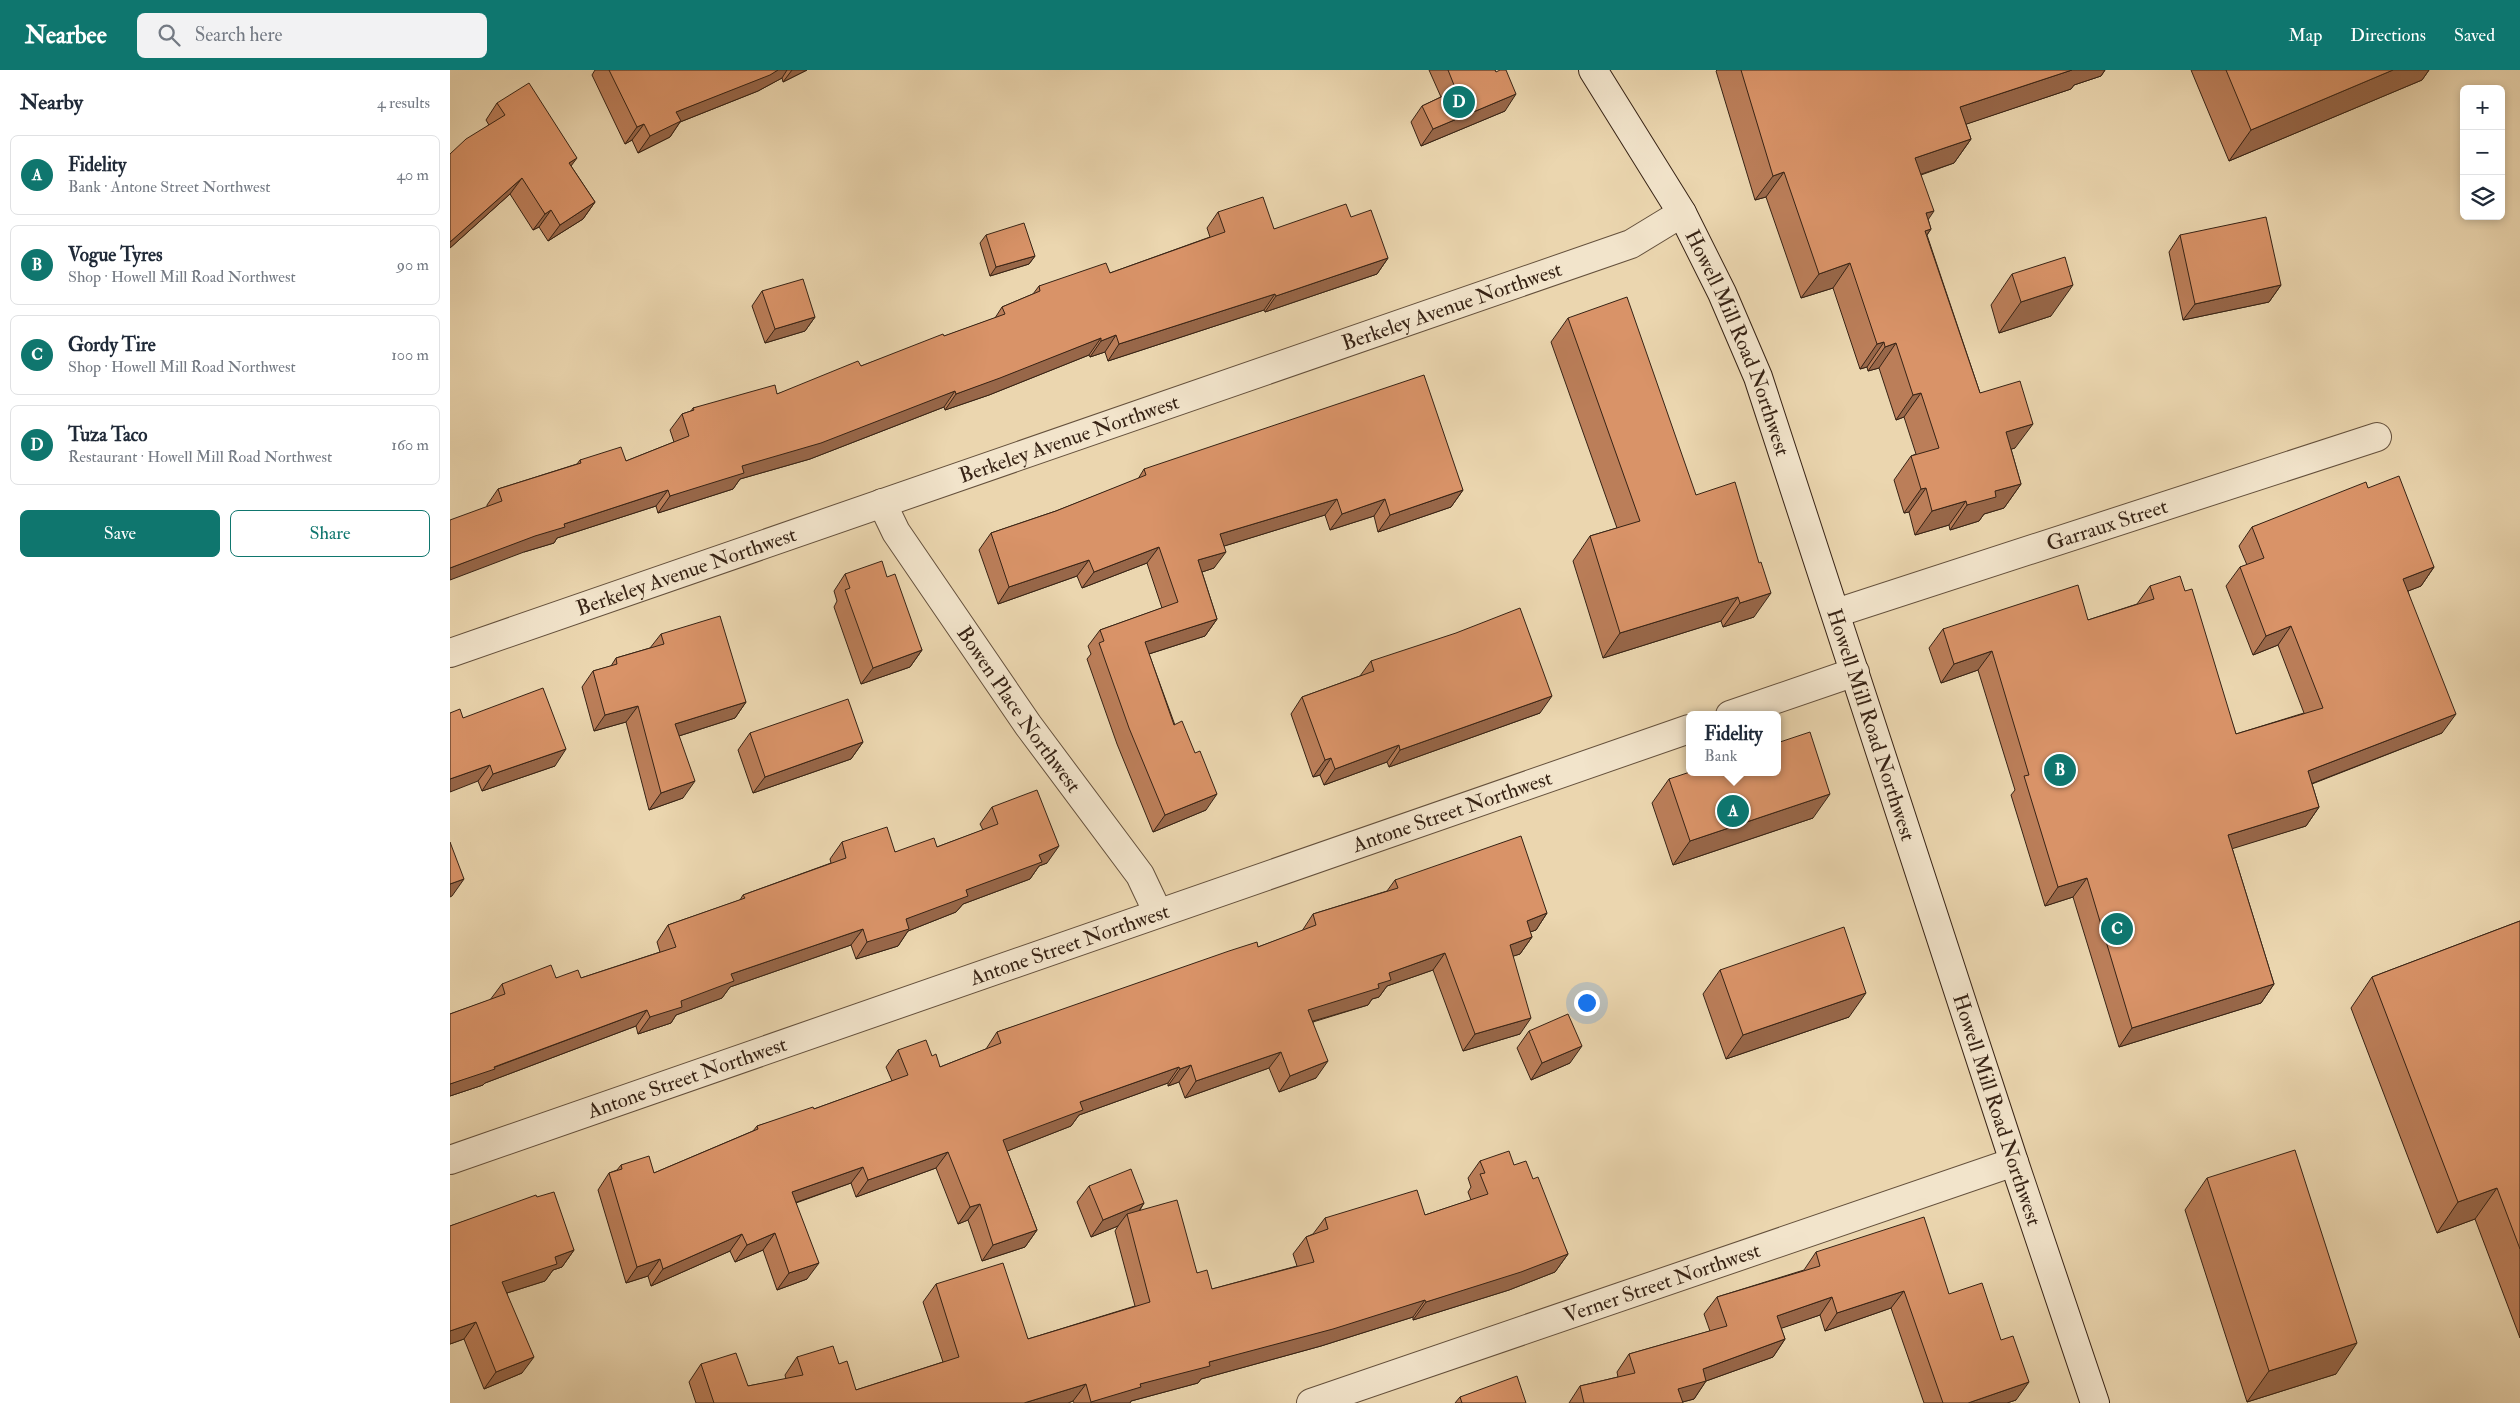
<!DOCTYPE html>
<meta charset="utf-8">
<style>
body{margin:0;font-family:"IM FELL Double Pica",serif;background:#f2f2f3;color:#1f2937}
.controls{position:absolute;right:15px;top:15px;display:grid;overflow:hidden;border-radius:8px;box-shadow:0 2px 8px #0003}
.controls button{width:45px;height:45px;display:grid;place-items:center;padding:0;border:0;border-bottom:1px solid #e0e1e3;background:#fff;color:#1f2937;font:25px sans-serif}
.you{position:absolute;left:1136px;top:932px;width:18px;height:18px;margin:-12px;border:4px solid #fff;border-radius:50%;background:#1a73e8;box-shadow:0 0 0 8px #1a73e833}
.badge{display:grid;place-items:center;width:32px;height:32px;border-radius:50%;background:#0f766e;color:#fff;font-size:16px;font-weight:700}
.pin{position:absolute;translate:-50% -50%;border:2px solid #fff;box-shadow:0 1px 5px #0006}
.popup{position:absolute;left:1236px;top:641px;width:95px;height:65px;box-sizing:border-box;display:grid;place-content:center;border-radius:8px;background:#fff;filter:drop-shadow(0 1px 4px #0005);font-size:16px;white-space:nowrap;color:#747a83}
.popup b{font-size:19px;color:#1f2937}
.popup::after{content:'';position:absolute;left:50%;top:100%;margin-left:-10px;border:10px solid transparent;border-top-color:#fff}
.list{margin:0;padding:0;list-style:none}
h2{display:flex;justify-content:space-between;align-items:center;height:65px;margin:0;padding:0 20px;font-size:21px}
h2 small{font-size:16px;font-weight:400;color:#747a83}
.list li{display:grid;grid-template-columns:32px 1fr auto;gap:15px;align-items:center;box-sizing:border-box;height:80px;margin:0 10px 10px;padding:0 10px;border:1px solid #e0e1e3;border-radius:8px}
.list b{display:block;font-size:19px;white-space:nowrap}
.list p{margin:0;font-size:16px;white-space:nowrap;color:#747a83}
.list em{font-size:16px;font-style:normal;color:#747a83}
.actions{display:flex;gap:10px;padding:15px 20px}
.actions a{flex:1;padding:11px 0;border:1px solid #0f766e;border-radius:8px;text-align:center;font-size:18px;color:#0f766e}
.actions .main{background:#0f766e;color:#fff}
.icon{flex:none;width:28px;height:28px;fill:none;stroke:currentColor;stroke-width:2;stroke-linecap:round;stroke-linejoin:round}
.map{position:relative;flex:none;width:2070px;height:1333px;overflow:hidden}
header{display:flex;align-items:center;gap:30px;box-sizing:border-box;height:70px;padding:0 25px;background:#0f766e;color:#fff}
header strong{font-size:24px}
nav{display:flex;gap:28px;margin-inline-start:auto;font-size:18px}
.search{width:350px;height:45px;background:#f2f2f3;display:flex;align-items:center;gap:12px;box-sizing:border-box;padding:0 18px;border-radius:8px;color:#747a83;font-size:19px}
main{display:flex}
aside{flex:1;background:#fff}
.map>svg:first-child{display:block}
</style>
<header>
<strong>Nearbee</strong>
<div class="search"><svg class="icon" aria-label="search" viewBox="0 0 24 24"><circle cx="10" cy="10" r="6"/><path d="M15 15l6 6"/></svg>Search here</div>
<nav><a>Map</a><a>Directions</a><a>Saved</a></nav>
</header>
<main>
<aside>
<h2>Nearby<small>4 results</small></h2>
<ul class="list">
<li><span class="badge">A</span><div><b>Fidelity</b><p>Bank · Antone Street Northwest</p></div><em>40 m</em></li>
<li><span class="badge">B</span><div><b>Vogue Tyres</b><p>Shop · Howell Mill Road Northwest</p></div><em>90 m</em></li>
<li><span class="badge">C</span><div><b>Gordy Tire</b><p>Shop · Howell Mill Road Northwest</p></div><em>100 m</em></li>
<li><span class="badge">D</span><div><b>Tuza Taco</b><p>Restaurant · Howell Mill Road Northwest</p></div><em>160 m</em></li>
</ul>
<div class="actions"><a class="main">Save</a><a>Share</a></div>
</aside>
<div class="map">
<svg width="2070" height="1333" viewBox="0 0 2070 1333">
<rect width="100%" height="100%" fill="#ebd6af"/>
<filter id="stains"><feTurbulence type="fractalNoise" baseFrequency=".004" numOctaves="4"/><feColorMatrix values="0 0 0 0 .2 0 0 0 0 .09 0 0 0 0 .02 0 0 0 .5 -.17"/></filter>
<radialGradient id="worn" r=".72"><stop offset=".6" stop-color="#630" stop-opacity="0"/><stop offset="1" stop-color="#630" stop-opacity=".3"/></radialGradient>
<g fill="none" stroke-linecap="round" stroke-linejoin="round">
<g stroke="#64503c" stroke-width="30">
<g id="minor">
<path id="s1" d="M432 433 446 462 578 655 690 805 708 843"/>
<path id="s2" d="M1386 543 1927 367"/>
<path id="s3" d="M0 583 1181 174 1232 143"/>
<path d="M1280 645 1405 602"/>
<path id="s4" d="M0 1090 1239 659"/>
<path id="s5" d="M861 1333 1564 1092"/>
</g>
</g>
<g stroke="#372315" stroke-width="30">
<g id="secondary">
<path id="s6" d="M1143 0 1232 143 1272 223 1308 307 1564 1092 1645 1333"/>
</g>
</g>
<use href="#minor" stroke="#f2e4cb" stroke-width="28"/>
<use href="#secondary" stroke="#f2e4cb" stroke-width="28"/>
</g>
<path fill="#bb7e59" stroke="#372315" d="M145 0H357L333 12 332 8 308 21 230 52 220 67 188 83 182 70 175 74 142 5Z
M979 0H1045L1055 41 971 76 961 52 972 36 991 27Z
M1267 0H1655L1651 6 1624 15 1621 19 1516 54 1521 69 1504 93 1471 105 1478 149 1481 159 1477 165 1530 323 1565 378 1561 379 1571 414 1554 438 1534 444 1529 451 1500 460 1499 455 1465 465 1459 442 1454 443 1444 410 1461 386 1466 384 1454 347 1446 350 1429 298 1418 301 1417 297 1410 299 1383 218 1351 228 1316 127 1305 130 1266 1Z
M1741 0H1979L1972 10 1779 91Z
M47 33 121 96 145 132 133 149 98 171 89 157 83 160 60 124 0 178V84L39 55 36 50Z
M768 142 824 159 901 147 938 188 927 204 815 242 814 240 658 291 655 282 640 287 639 285 539 325 495 340 494 337 360 389 290 409 283 419 208 443 206 436 107 468 104 473 74 482 37 436V435L48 419 127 394 130 390 176 391 224 372 220 360 232 344 241 341 243 338 327 324 411 296 545 248 552 237 583 224 589 216 660 203 760 167 757 158Z
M536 165 585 186 579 194 540 206 530 173Z
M1730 165 1831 215 1819 232 1733 250 1719 182Z
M1562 204 1601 246 1549 263 1541 235Z
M312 221 365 247 355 261 315 273 302 236Z
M1118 248 1246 425 1304 547 1273 557 1271 551 1153 588 1123 491 1140 466 1167 458 1101 272Z
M694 399 1013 420 1001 437 928 462 924 446 880 460 875 445 774 476 764 498 752 502 767 549 755 566 699 584 756 740 703 762 667 674 637 589 641 584 638 576 650 560 712 538 697 493 632 518 627 506 548 534 529 480 541 463 606 441 688 409Z
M1918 418 1984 497 1971 516 1958 521 1992 663 1862 714 1869 737 1856 756 1782 778 1824 914 1811 933 1669 977 1623 827 1595 836 1561 725 1565 720 1528 600 1491 613 1479 578 1493 559 1638 550 1687 534 1700 516 1735 521 1786 664 1854 643 1828 575 1803 585 1776 516 1790 497 1797 495 1789 476 1802 457Z
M395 504 437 507 472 580 460 597 411 614 384 537 387 531 384 521Z
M211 564 296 632 285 648 229 666 233 728 199 740 176 652 144 661 132 617 143 601 161 596 166 588 200 578Z
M921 591 1090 643 939 697 937 692 874 715 870 705 863 707 841 644 852 627 910 606Z
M13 648 105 696 32 721 28 711Z
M300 663 413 672 401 689 303 723 288 680Z
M1219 709 1363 748 1223 795 1202 733Z
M542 737 597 793 589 796 580 809 513 834 506 842 458 861 448 876 406 889 401 875 280 917 272 928 226 945 221 953 188 964 186 956 35 1013 33 1015 0 1026V944L40 930 52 914 106 908H131L210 882 207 872 218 855 290 830 293 825 381 793 380 789 392 772 445 782 487 777 533 760 530 754Z
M945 810 1097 843 1086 860 1080 862 1082 867 1070 884 1063 886 1070 964 1013 981 983 900 937 916 929 927 922 929 918 935 863 952 866 1008 829 1022 819 998 735 1028 729 1012 718 1016V1013L629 1045 621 1056 557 1081 587 1160 575 1177 532 1191 518 1150 508 1154 486 1098 406 1127 401 1113 346 1133 357 1209 327 1220 313 1180 285 1192 280 1181 201 1216 198 1206 176 1213 148 1120 159 1103 167 1100 171 1095 204 1103 303 1061 307 1056 364 1039 442 1011 436 997 448 980 482 986 490 997 536 979 547 962 808 877 852 861 863 844 937 821Z
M2070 851V1268L2025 1149 1987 1163 1901 938 1922 907Z
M1270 900 1399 947 1276 989 1253 924Z
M1079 961 1120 993 1081 1010 1067 978Z
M1030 1091 1064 1095 1083 1109 1118 1184 1105 1202 1059 1220 963 1250V1247L871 1276 751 1309 748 1313 681 1331 680 1333H624L623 1331 618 1333H246L239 1312 251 1294 298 1316 336 1309 335 1305 347 1287 389 1294 406 1320 493 1292 473 1232 486 1214 578 1269 685 1236 665 1161 668 1156 641 1167 627 1132 639 1116 694 1133 690 1140 762 1219 847 1196 843 1184 856 1167 863 1164 875 1148 975 1145 1021 1130 1018 1122 1021 1117 1018 1108Z
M1757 1108 1886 1304 1797 1332 1735 1140Z
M87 1127 124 1180 112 1197 103 1200 95 1211 57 1223 72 1303 34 1319 14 1269 0 1274V1156Z
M1366 1182 1499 1224 1566 1330 1557 1333H1474L1441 1238 1375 1261 1370 1245 1331 1258 1335 1269 1323 1287 1256 1311 1244 1329 1232 1332 1233 1333H1119L1130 1316 1168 1307 1167 1302 1179 1284 1260 1261 1254 1244 1267 1227 1354 1200Z
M1010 1327 1076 1333H1005Z"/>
<path fill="#986749" stroke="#372315" d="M328 0H337L332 8 308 21 230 52 220 67 188 83 200 66 226 42Z
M342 0H357L333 12Z
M1622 0H1655L1651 6 1624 15 1621 19 1493 62 1510 37Z
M1943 0H1979L1972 10 1779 91 1801 60Z
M1066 24 1055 41 971 76 983 59Z
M194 54 182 70 175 74 187 57Z
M1521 69 1504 93 1448 112 1465 88Z
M127 88 115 104 119 93Z
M1334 102 1316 127 1305 130 1323 106Z
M72 108 60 124 0 178V172Z
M145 132 133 149 98 171 110 155Z
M101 140 89 157 83 160 95 144Z
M1484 141 1467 166 1476 143Z
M1481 159 1464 183 1475 161Z
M585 186 579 194 540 206 546 197Z
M938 188 927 204 815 242 826 226Z
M1400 193 1383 218 1351 228 1369 204Z
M1623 215 1601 246 1549 263 1571 232Z
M1831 215 1819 232 1733 250 1745 234Z
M825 224 814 240 658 291 669 274Z
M365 247 355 261 315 273 325 259Z
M666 265 655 282 640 287 651 271Z
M651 268 639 285 539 325 495 340 506 324Z
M1434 272 1417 297 1410 299 1427 274Z
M1446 273 1429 298 1418 301 1435 277Z
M505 321 494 337 360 389 290 409 283 419 208 443 220 426 292 396Z
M1471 323 1454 347 1446 350 1463 325Z
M1583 354 1565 378 1539 386 1556 362Z
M1571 414 1554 438 1534 444 1529 451 1500 460 1517 435 1545 421Z
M1476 418 1459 442 1454 443 1471 419Z
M218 420 206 436 107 468 104 473 74 482 0 510V498L114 454Z
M1013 420 1001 437 928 462 940 445Z
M887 429 875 445 758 481 770 464Z
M935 429 924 446 880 460 892 444Z
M1516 431 1499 455 1465 465 1482 441Z
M709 477 697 493 632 518 644 502Z
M776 482 764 498 737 507 748 490Z
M639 490 627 506 548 534 559 517Z
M1984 497 1971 516 1940 528 1953 509Z
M1321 523 1304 547 1273 557 1290 533Z
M1288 527 1271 551 1153 588 1170 563Z
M767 549 755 566 683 589 695 572Z
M1841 556 1828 575 1803 585 1816 566Z
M472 580 460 597 411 614 423 598Z
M1542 581 1528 600 1491 613 1504 594Z
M1102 626 1090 643 939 697 950 680Z
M296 632 285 648 213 671 225 654Z
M188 636 176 652 144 661 155 645Z
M2006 644 1992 663 1845 720 1858 701Z
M413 672 401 689 303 723 315 707Z
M949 675 937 692 874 715 885 699Z
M116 679 105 696 32 721 43 704Z
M881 688 870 705 863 707 875 690Z
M40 695 28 711 0 722V709Z
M245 711 233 728 199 740 211 723Z
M767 724 756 740 703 762 715 745Z
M1380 724 1363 748 1223 795 1240 771Z
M1869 737 1856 756 1765 784 1778 765Z
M609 776 597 793 589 796 580 809 513 834 506 842 458 861 448 876 406 889 417 872 456 849 589 785Z
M1637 808 1623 827 1595 836 1608 817Z
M14 809 2 826 0 827V814Z
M1097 843 1086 860 1065 867 1077 851Z
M413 859 401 875 280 917 272 928 226 945 221 953 188 964 200 947 281 904Z
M1082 867 1070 884 1048 891 1060 875Z
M995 883 983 900 937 916 929 927 922 929 918 935 846 956 858 940 928 914 939 903Z
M1824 914 1811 933 1669 977 1682 958Z
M1416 923 1399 947 1276 989 1293 965Z
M197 940 186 956 35 1013 33 1015 0 1026V1014Z
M1081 948 1070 964 1013 981 1025 964Z
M1132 976 1120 993 1081 1010 1092 993Z
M831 982 819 998 735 1028 746 1011Z
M878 991 866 1008 829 1022 840 1006Z
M741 995 729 1012 718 1016 730 999Z
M729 997 718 1013 629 1045 621 1056 542 1087 553 1070 630 1032Z
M498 1082 486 1098 406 1127 418 1110Z
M413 1097 401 1113 330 1138 342 1122Z
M2047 1118 2025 1149 1987 1163 2008 1132Z
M694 1133 683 1150 677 1144 668 1156 641 1167 653 1150Z
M530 1134 518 1150 508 1154 520 1137Z
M587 1160 575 1177 532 1191 543 1175Z
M325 1163 313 1180 285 1192 297 1175Z
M292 1164 280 1181 201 1216 213 1199Z
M124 1180 112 1197 103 1200 95 1211 41 1228 52 1212 105 1187Z
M1118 1184 1105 1202 1059 1220 963 1250 976 1232Z
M210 1189 198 1206 176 1213 187 1197Z
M369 1193 357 1209 327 1220 339 1203Z
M1454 1221 1441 1238 1375 1261 1387 1243Z
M1382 1227 1370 1245 1315 1264 1327 1246Z
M975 1230 963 1247 871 1276 751 1309 748 1313 681 1331 680 1333H641V1332L690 1314 759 1292Z
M26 1252 14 1269 0 1274V1261Z
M1335 1269 1323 1287 1256 1311 1244 1329 1229 1333 1228 1319 1253 1299Z
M1907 1273 1886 1304 1797 1332 1819 1301Z
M84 1287 72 1303 34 1319 46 1302Z
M1579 1312 1566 1330 1557 1333H1518Z
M636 1314 623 1331 618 1333H574Z"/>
<path fill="#d99368" stroke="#372315" d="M159 0H328L320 5 226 42 231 51 200 66 194 54 187 57Z
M998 0H1045L1046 2 1050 0H1056L1066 24 983 59 972 36 1006 20Z
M1291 0H1622L1510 37 1521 69 1465 88 1484 141 1476 143 1481 159 1475 161 1530 323 1570 311 1583 354 1556 362 1571 414 1545 421 1546 427 1517 435 1516 431 1482 441 1476 418 1471 419 1461 386 1489 378 1471 323 1463 325 1446 273 1435 277 1434 272 1427 274 1400 193 1369 204 1334 102 1323 106Z
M1776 0H1943L1801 60Z
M79 13 127 88 119 93 145 132 110 155 101 140 95 144 72 108 0 172V84L16 69 55 45 47 33Z
M813 127 824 159 896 134 901 147 921 140 938 188 826 226 825 224 669 274 666 265 651 271V268L550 308 506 324 505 321 371 373 292 396 294 403 220 426 218 420 114 454 115 457 85 466 0 498V450L52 431 48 419 131 393 130 390 171 377 176 391 239 366 232 344 244 340 243 338 325 315 327 324 408 291 411 296 493 264 494 266 555 244 552 237 590 221 589 216 656 193 660 203 775 162 768 142Z
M1816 147 1831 215 1745 234 1730 165Z
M574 153 585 186 546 197 536 165Z
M1615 187 1623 215 1571 232 1562 204Z
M353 209 365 247 325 259 312 221Z
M1177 227 1246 425 1285 412 1309 493 1311 492 1321 523 1290 533 1288 527 1170 563 1140 466 1190 451 1118 248Z
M974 305 1013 420 940 445 935 429 892 444 887 429 770 464 776 482 748 490 767 549 695 572 724 655 732 651 745 683 750 681 767 724 715 745 679 658 649 573 654 571 650 560 728 532 709 477 644 502 639 490 559 517 541 463 606 441 696 405 694 399Z
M1949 406 1984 497 1953 509 2006 644 1858 701 1869 737 1778 765 1824 914 1682 958 1637 808 1608 817 1574 706 1579 705 1542 581 1504 594 1493 559 1628 515 1638 550 1704 529 1700 516 1730 506 1735 521 1742 519 1786 664 1873 638 1841 556 1816 566 1790 497 1814 488 1802 457 1916 412 1918 418Z
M432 491 437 507 445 504 472 580 423 598 395 520 400 518 395 504Z
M1070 538 1102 626 950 680 949 675 885 699 881 688 875 690 852 627 924 601 921 591 1006 563Z
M270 546 296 632 225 654 245 711 211 723 188 636 155 645 143 601 167 594 166 588 214 574 211 564Z
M93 618 116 679 43 704 40 695 0 709V643L10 639 13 648Z
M398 629 413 672 315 707 300 663Z
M1360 662 1380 724 1240 771 1219 709 1240 702H1327V673Z
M587 720 609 776 589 785 592 792 516 820 518 826 456 849 459 859 417 872 413 859 281 904 284 911 231 931 232 937 200 947 197 940 44 997 45 999 0 1014V944L55 924 52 914 101 895 106 908 128 900 131 908 226 877 218 855 295 828 293 825 396 788 392 772 437 757 445 782 484 768 487 777 548 754 542 737Z
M1071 766 1097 843 1077 851 1082 867 1060 875 1081 948 1025 964 995 883 939 903 941 910 928 914 929 918 858 940 878 991 840 1006 831 982 746 1011 741 995 730 999 729 997 630 1032 633 1040 553 1070 587 1160 543 1175 530 1134 520 1137 498 1082 418 1110 413 1097 342 1122 369 1193 339 1203 325 1163 297 1175 292 1164 213 1199 210 1189 187 1197 159 1103 172 1099 171 1095 199 1086 204 1103 308 1059 307 1056 363 1037 364 1039 458 1005 448 980 476 970 482 986 486 984 490 997 551 973 547 962 779 881 807 872 808 877 866 855 863 844 948 818 945 810Z
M0 772 14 809 0 814Z
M2070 851V1179L2047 1118 2008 1132 1922 907Z
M1394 857 1416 923 1293 965 1270 900Z
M1118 944 1132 976 1092 993 1079 961Z
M1845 1080 1907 1273 1819 1301 1757 1108Z
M1059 1081 1064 1095 1076 1091 1083 1109 1088 1107 1118 1184 1071 1202 976 1232 975 1230 883 1259 759 1292 760 1296 690 1314 691 1317 641 1332 636 1314 574 1333H264L251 1294 286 1283 298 1316 353 1305 347 1287 383 1276 389 1294 397 1291 406 1320 509 1287 486 1214 553 1193 578 1269 700 1232 677 1144 727 1130 747 1203 757 1200 762 1219 864 1192 856 1167 878 1159 875 1148 967 1120 975 1145 1038 1124 1030 1104 1035 1103 1030 1091Z
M681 1099 694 1133 653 1150 639 1116Z
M104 1122 124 1180 105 1187 107 1194 52 1212 84 1287 46 1302 26 1252 0 1261V1156L86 1125 87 1127Z
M1474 1147 1499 1224 1532 1213 1551 1270 1563 1266 1579 1312 1518 1333H1493L1454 1221 1387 1243 1382 1227 1327 1246 1335 1269 1253 1299 1256 1311 1228 1319 1233 1333H1134L1130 1316 1185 1303 1179 1284 1277 1256 1267 1227 1370 1196 1366 1182Z
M1067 1306 1076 1333H1012L1010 1327Z"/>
<g text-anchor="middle" stroke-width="4" stroke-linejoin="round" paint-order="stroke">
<g font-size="21" fill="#372315" stroke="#f2e4cb">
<text dy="7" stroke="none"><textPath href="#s3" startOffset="1060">Berkeley Avenue Northwest</textPath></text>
<text dy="7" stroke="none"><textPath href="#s6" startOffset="310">Howell Mill Road Northwest</textPath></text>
<text dy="7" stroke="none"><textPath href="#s3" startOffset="655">Berkeley Avenue Northwest</textPath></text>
<text dy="7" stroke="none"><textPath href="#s2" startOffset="285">Garraux Street</textPath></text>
<text dy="7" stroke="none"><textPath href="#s3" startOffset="250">Berkeley Avenue Northwest</textPath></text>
<text dy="7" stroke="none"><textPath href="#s1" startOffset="248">Bowen Place Northwest</textPath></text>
<text dy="7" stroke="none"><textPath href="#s6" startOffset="715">Howell Mill Road Northwest</textPath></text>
<text dy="7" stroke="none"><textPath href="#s4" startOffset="1061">Antone Street Northwest</textPath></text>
<text dy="7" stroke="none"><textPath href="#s4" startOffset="656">Antone Street Northwest</textPath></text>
<text dy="7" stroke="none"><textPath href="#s4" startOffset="251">Antone Street Northwest</textPath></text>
<text dy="7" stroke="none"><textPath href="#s6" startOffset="1120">Howell Mill Road Northwest</textPath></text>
<text dy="7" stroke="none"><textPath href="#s5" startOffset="371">Verner Street Northwest</textPath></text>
</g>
</g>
<rect width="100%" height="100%" filter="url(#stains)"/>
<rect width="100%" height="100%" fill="url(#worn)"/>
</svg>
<div class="controls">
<button>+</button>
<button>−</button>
<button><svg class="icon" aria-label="layers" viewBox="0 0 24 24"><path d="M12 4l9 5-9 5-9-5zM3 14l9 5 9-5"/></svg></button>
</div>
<div class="you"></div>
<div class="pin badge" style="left:1283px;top:741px">A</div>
<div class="popup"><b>Fidelity</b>Bank</div>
<div class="pin badge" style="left:1610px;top:700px">B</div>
<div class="pin badge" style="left:1667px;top:859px">C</div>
<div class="pin badge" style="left:1009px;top:32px">D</div>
</div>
</main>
